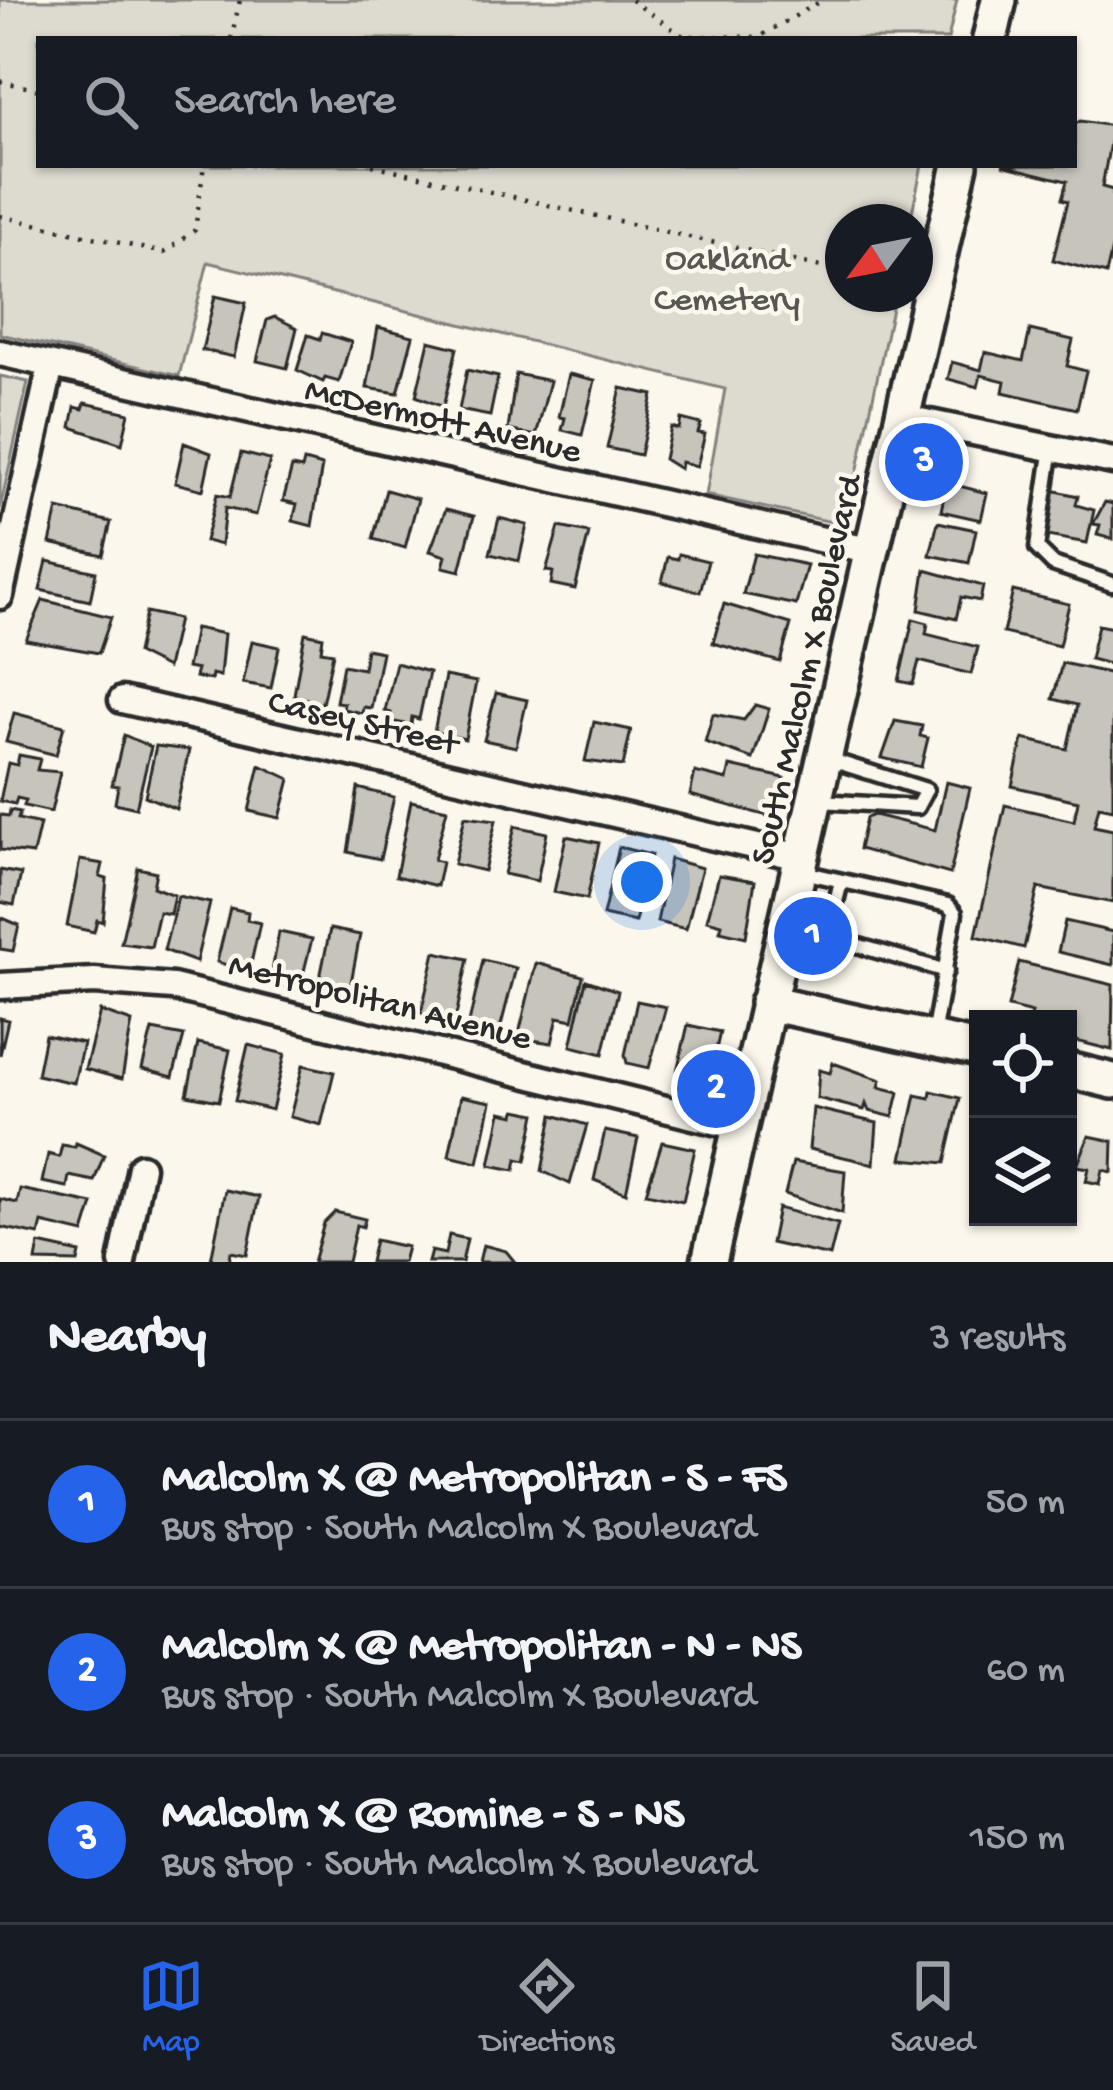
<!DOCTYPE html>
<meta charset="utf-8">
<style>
body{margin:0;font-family:"Gochi Hand",sans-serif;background:#242831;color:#f1f3f6}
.controls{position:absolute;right:36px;bottom:36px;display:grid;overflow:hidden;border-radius:0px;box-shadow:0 3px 9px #0004}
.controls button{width:108px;height:108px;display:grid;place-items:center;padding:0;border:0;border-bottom:3px solid #363941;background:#171b24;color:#f1f3f6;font:60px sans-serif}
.compass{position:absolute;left:825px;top:204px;width:108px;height:108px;border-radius:50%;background:#171b24;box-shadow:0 3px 9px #0004;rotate:238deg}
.you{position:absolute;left:642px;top:882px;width:42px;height:42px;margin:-30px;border:9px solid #fff;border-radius:50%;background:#1a73e8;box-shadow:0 0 0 18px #1a73e833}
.badge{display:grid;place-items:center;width:78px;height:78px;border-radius:50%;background:#2563eb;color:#fff;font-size:39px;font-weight:700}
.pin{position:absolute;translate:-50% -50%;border:6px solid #fff;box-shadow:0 3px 12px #0006}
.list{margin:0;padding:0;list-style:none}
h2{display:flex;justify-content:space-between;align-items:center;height:156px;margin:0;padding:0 48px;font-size:51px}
h2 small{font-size:39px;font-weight:400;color:#9ea1a6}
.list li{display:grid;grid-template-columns:78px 1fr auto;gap:36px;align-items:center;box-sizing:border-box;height:168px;padding:0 48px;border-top:3px solid #363941}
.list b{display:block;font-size:45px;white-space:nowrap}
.list p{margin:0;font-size:39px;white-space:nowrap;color:#9ea1a6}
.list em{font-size:39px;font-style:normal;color:#9ea1a6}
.icon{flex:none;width:66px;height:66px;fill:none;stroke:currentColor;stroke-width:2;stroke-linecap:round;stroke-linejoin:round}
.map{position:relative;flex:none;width:1113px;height:1262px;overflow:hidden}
.search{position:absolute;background:#171b24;box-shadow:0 3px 9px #0004;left:36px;right:36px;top:36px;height:132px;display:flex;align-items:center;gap:30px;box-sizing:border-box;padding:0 42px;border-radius:0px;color:#9ea1a6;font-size:45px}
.sheet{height:660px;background:#171b24}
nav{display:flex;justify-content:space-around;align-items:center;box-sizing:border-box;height:168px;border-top:3px solid #363941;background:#171b24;font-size:33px;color:#9ea1a6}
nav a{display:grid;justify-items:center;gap:6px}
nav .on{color:#2563eb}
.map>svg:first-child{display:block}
</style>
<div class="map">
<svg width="1113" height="1262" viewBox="0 0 1113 1262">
<rect width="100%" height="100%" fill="#fbf7ec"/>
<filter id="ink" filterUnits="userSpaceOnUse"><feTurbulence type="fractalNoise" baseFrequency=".00833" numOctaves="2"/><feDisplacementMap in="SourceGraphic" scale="24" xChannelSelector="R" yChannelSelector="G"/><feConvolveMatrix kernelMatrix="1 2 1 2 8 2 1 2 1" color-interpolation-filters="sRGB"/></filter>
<g filter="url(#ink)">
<path fill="#dddad0" stroke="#84827e" stroke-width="3" d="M0 0H957L948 39H39V165H922L910 222H843V294H895L846 525 706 495 725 389 208 262 179 376 0 334Z
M0 376 28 382 0 509Z"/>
<path fill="#c7c4bc" stroke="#2b2b2b" stroke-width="3" d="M1080 121 1113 126 1102 187 1113 190V244L1106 274 1053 260 1068 201 1062 199 1067 181 1002 165H1074V125Z
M215 296 246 303 234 357 202 350Z
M275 317 297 328 287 368 257 361 267 320Z
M378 327 413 336 398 393 367 388Z
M1030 330 1073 340 1067 366 1086 371 1077 409 1003 392 1005 381 981 375 978 387 948 379 952 362 981 370 985 352 1023 361Z
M322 333 351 342 339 382 325 378 323 382 297 370 308 335 320 339Z
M429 341 457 348 443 407 416 396Z
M467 370 498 377 490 416 459 410Z
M516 374 550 381 536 436 508 430Z
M569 374 595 380 582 435 562 430 565 418 559 417Z
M621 388 653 395 640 455 607 448Z
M85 403 129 413 122 444 71 427 75 407 83 409Z
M681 419 701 424 698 433 705 434 697 466 681 462 680 469 664 459 671 427 679 429Z
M184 443 211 453 203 490 175 483Z
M241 453 270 460 256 515 225 508 221 545 205 541 217 494 230 497Z
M304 461 322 466 312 526 293 521 297 504 283 501 292 467 302 469Z
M948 468 959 486 987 493 981 520 941 511 944 496 933 479Z
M386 490 418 499 405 548 373 539Z
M1052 490 1078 496 1076 505 1094 510 1087 543 1042 535Z
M1105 502 1113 504V539L1097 535 1100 525 1093 524Z
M58 509 111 522 103 555 50 543Z
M446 509 474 516 460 571 443 567 446 556 430 551Z
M499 518 527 525 519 561 490 554Z
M938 522 976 530 969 563 930 555Z
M559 527 589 533 575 589 551 584 553 572 546 571Z
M679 554 708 561 700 592 662 582 668 557 678 559Z
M754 554 807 565 796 605 743 594Z
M47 561 96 572 90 601 40 590Z
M925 570 983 586 980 601 961 597 956 619 919 610Z
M1013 591 1069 604 1059 646 1003 633Z
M43 600 111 617 99 653 26 640Z
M724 604 791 624 780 662 713 643Z
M146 612 178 619 167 668 137 653Z
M913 619 928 623 926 634 978 647 971 674 919 661 913 684 899 681Z
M1098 625 1113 628V665L1090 659Z
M195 628 224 634 220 676 212 674 211 680 195 677 197 670 187 668Z
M305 633 323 637 321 651 333 653 322 704 294 695Z
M252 641 279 647 271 688 243 683Z
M366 649 382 652 371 708 363 707 362 713 343 709 344 703 336 702 343 665 363 669Z
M396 663 429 672 419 719 412 717 411 725 389 721 391 713 385 711Z
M1062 663 1113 674V809L1099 806 1094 826 1113 830V903L1038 888 1024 948 976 936 1005 805 1074 821 1078 801 1012 786 1023 739 1067 749 1077 705 1053 699Z
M445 676 476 682 465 739 434 732Z
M496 693 527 700 516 747 484 740Z
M755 705 769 709 753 759 705 742 713 714 744 720Z
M14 713 64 726 56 755 6 742Z
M895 721 922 726 920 736 928 738 921 767 882 758Z
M594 722 631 730 623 766 585 761Z
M124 735 151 747 136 808 115 803 118 786 112 785Z
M156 746 189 750 176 809 145 796Z
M19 755 40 759 37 770 60 772 51 812 24 806 26 800 17 798 15 804 0 801 8 763 17 765Z
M260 765 290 779 280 818 249 811Z
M730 766 784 778 775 818 690 795 695 772 727 780Z
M946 782 970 788 950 874 859 849 866 818 874 815 935 830Z
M358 788 394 797 380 859 348 852Z
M411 801 447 809 434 860 442 862 437 886 396 876Z
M10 810 20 812 18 819 40 824 33 854 0 850V815L9 816Z
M465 816 496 820 484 871 454 864Z
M515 826 547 833 537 881 504 874Z
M566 836 599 843 587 899 554 892Z
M619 847 651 855 635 922 603 915Z
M670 859 702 868 686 929 657 922Z
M80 860 103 864 100 877 107 879 103 922 97 920 94 932 67 926Z
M138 868 156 872 153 887 174 895 170 914 159 912 151 947 121 943Z
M0 870 21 874 14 905 0 902Z
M719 875 755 881 746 937 720 931 722 924 707 920Z
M178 896 210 903 196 962 164 950Z
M230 908 248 912 247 920 260 923 249 972 217 962Z
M0 917 19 925 13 951 0 949Z
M1065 921 1113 932V965L1058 952Z
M330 929 360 935 349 993 318 988Z
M279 932 312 939 301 983 296 982 295 989 270 983Z
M435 952 468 959 455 1021 421 1013Z
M483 960 516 968 499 1033 469 1023Z
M1019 962 1113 985 1112 1050 1068 1039V1019H1030L1032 1013 1008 1007Z
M536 963 583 976 573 1020 558 1017 552 1043 518 1038Z
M586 980 618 991 603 1054 571 1046Z
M637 1001 666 1007 649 1068 627 1063 625 1055Z
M100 1011 132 1022 122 1079 85 1069Z
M0 1018 8 1020 0 1055Z
M688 1025 720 1032 709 1080 677 1071Z
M152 1030 184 1036 173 1077 142 1069Z
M45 1035 83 1043 74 1083 37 1075Z
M198 1043 230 1050 219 1101 187 1095Z
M248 1045 285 1054 272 1110 235 1101Z
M833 1063 881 1080 879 1087 899 1092 893 1117 869 1111 866 1104 864 1110 817 1098 819 1070 830 1073Z
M303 1065 334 1072 321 1125 290 1117Z
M931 1091 960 1098 945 1163 902 1159 916 1095 930 1098Z
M461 1096 491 1102 478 1163 449 1156Z
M813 1108 877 1123 874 1164 809 1149Z
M516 1110 536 1114 526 1161 517 1159 515 1170 490 1165 501 1112 515 1115Z
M553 1115 587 1125 570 1184 542 1171Z
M605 1131 638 1138 626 1193 594 1180Z
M1089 1136 1113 1141 1112 1172 1103 1170 1100 1184 1086 1181 1089 1168 1077 1166Z
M662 1142 695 1149 683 1201 646 1193Z
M76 1143 104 1155 94 1181 69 1176 67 1187 42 1182 48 1154 59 1157 62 1145 75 1147Z
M793 1162 845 1171 842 1213 785 1194Z
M20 1189 93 1204 84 1233 42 1223 39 1235 0 1227V1199L17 1203Z
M225 1190 259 1197 247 1255 231 1252 229 1262 211 1260Z
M778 1208 838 1224 830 1256 771 1243Z
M335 1212 365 1219 363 1227 356 1225 348 1262H313L324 1223Z
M449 1235 467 1239 462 1262H428L431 1251 445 1254Z
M375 1240 407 1247 403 1262H370Z
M39 1244 80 1253 78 1262 36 1261Z
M483 1245 506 1251 515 1262H479Z"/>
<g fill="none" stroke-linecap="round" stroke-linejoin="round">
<g stroke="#2b2b2b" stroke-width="21">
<path id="lane" d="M1052 447 1037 548 1053 564 1112 584
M820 801 917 807 926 790 825 758
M803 872 948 905 955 913 933 1036
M841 881 831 923 839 940 946 971"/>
</g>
<g stroke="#2b2b2b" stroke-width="33">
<path id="street" d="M0 353 872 551
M901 417 1113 461
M0 596 51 365
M122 700 800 857
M0 986 94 981 173 987 738 1127
M122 1262 141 1167"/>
</g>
<g stroke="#2b2b2b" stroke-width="42">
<path id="secondary" d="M990 39 999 0
M767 1003 978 1049
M1068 1070 1113 1081
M709 1262 960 165"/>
</g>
<path stroke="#2b2b2b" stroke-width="4.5" stroke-dasharray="3 9" stroke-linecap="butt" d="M631 0 683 36 759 37 823 0
M231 39 240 0
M0 81 39 90
M372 165 830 269
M0 216 164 253 195 230 204 165"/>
<use href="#lane" stroke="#fbf7ec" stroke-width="12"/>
<use href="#street" stroke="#fbf7ec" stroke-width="24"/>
<use href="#secondary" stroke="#fbf7ec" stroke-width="33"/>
</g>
</g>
<g text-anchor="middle" stroke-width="9" stroke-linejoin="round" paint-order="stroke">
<g font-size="36" fill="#585754" stroke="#fbf7ec">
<text x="727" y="268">Oakland<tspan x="727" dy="41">Cemetery</tspan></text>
</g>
<g font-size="36" fill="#2b2b2b" stroke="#fbf7ec">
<text transform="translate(444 417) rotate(13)" y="13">McDermott Avenue</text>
<text transform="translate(803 669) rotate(-77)" y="13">South Malcolm X Boulevard</text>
<text transform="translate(364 719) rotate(13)" y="13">Casey Street</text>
<text transform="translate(381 998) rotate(14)" y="13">Metropolitan Avenue</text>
</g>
</g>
</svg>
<div class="controls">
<button><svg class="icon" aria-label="locate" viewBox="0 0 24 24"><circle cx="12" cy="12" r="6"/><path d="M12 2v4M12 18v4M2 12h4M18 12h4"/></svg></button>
<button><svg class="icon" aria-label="layers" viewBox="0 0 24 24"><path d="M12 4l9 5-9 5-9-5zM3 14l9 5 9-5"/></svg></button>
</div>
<svg class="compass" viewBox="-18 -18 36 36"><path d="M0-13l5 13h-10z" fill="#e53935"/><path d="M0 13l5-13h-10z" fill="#9ea1a6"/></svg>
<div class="you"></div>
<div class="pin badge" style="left:813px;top:936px">1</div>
<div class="pin badge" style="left:716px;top:1089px">2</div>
<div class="pin badge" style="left:924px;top:462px">3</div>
<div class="search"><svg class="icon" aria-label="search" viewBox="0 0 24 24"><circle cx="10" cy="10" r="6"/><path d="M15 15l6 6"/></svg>Search here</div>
</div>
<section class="sheet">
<h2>Nearby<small>3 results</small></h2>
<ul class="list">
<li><span class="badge">1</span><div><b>Malcolm X @ Metropolitan - S - FS</b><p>Bus stop · South Malcolm X Boulevard</p></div><em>50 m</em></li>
<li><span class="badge">2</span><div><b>Malcolm X @ Metropolitan - N - NS</b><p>Bus stop · South Malcolm X Boulevard</p></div><em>60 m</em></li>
<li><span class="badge">3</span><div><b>Malcolm X @ Romine - S - NS</b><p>Bus stop · South Malcolm X Boulevard</p></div><em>150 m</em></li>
</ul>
</section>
<nav>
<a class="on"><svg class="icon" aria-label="map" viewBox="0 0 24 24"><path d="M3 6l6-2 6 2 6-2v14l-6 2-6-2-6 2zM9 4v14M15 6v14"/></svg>Map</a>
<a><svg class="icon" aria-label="directions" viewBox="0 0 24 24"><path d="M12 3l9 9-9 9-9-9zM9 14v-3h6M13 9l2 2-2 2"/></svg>Directions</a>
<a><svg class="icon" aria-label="saved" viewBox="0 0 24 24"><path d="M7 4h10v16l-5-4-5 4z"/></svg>Saved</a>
</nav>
